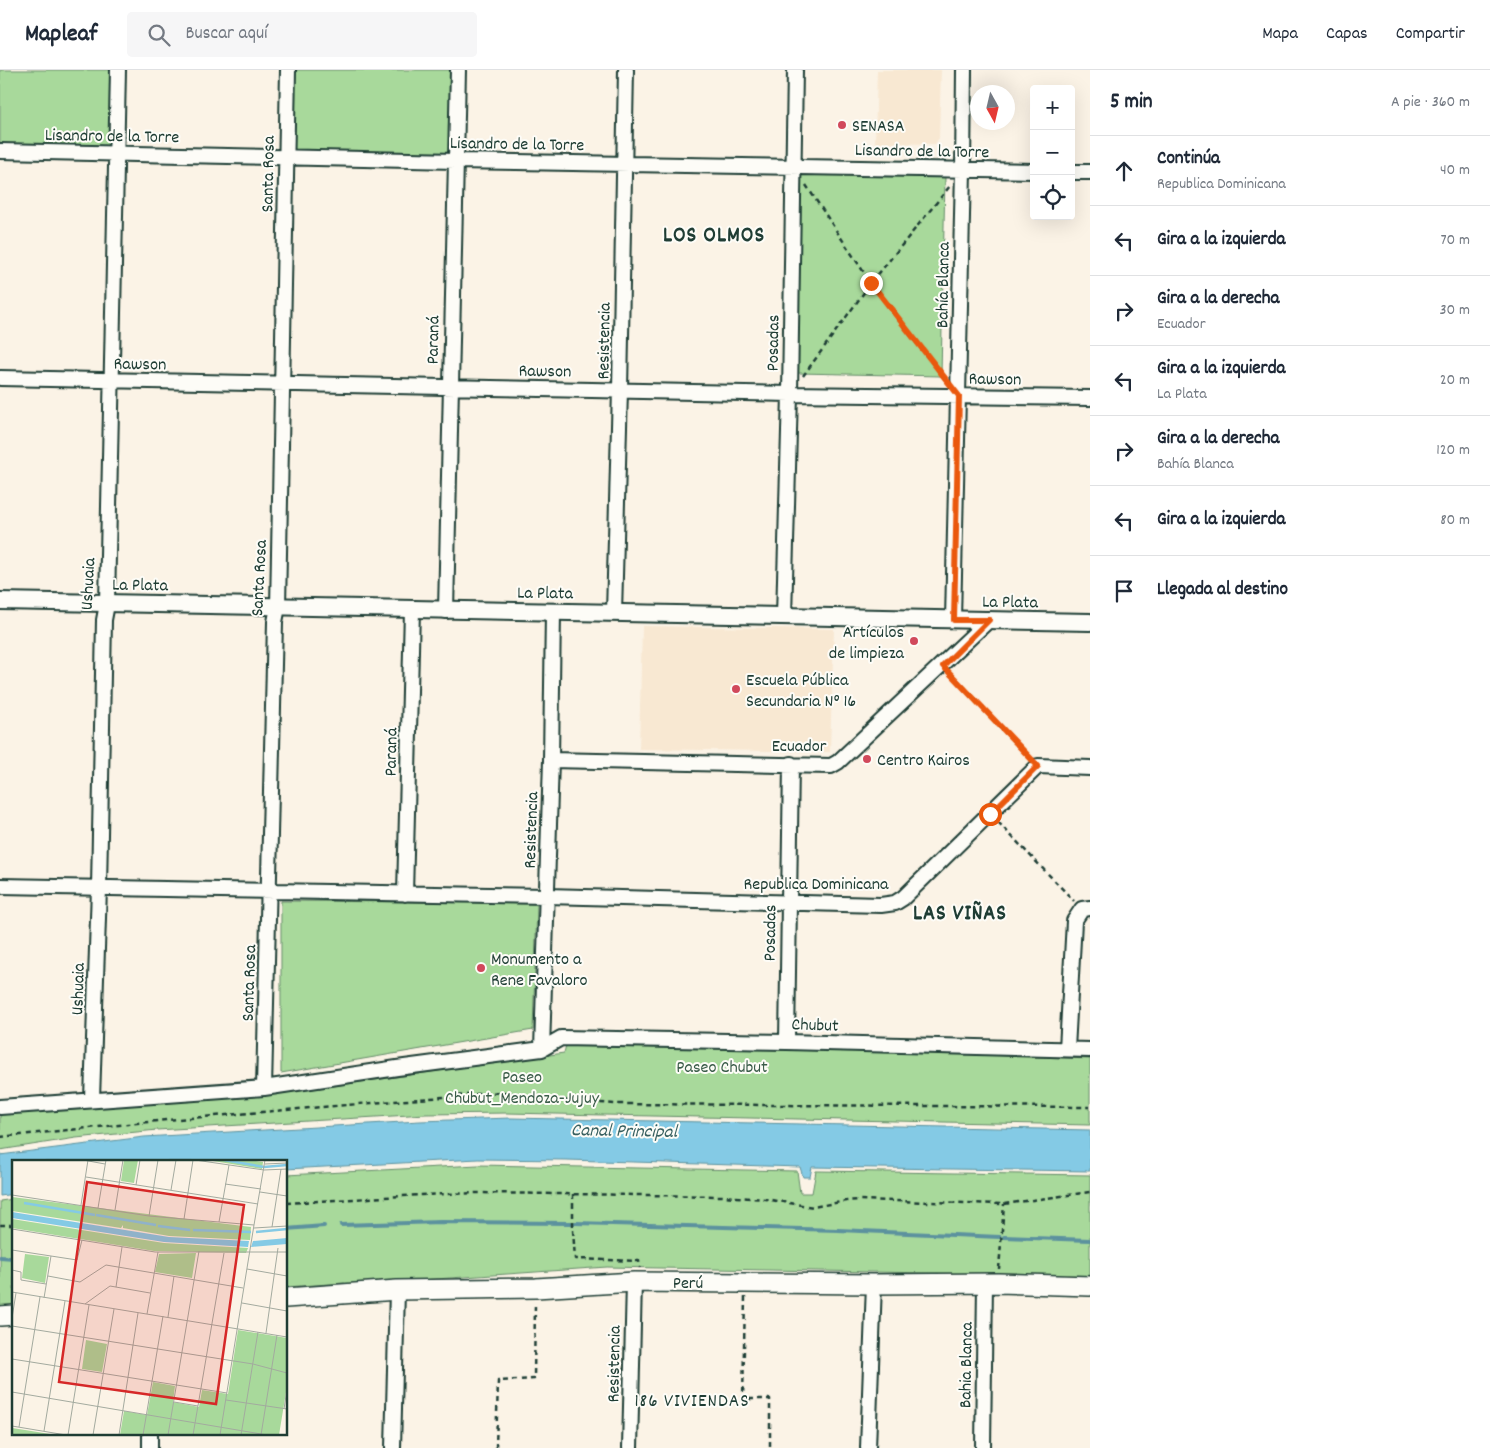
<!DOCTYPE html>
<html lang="es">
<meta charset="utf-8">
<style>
body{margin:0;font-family:Dekko,sans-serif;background:#f6f6f7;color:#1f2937}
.controls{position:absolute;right:15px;top:15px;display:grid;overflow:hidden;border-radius:5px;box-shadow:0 5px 20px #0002}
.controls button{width:45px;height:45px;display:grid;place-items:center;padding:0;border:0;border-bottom:1px solid #e0e1e3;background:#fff;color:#1f2937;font:25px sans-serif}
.compass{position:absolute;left:970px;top:15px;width:45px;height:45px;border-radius:50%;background:#fff;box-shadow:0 5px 20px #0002;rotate:172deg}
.stop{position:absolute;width:15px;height:15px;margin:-11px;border:4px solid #ea580c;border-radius:50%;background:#fff}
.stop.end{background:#ea580c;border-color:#fff;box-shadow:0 1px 5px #0008}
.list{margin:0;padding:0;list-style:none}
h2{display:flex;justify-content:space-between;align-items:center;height:65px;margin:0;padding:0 20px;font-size:21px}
h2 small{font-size:16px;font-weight:400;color:#747a83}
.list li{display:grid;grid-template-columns:32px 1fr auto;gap:15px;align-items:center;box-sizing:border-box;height:70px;padding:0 20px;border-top:1px solid #e0e1e3}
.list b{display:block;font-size:19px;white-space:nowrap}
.list p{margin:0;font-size:16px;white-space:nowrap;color:#747a83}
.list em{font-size:16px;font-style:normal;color:#747a83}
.icon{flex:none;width:28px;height:28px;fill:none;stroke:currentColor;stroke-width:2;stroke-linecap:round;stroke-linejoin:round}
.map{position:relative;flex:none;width:1090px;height:1378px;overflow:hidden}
header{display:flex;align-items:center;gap:30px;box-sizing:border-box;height:70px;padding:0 25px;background:#fff;border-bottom:1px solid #e0e1e3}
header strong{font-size:24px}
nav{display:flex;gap:28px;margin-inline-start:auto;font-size:18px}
.search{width:350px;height:45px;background:#f6f6f7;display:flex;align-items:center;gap:12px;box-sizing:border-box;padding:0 18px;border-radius:5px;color:#747a83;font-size:19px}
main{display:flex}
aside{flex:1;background:#fff}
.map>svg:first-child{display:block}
</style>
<header>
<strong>Mapleaf</strong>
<div class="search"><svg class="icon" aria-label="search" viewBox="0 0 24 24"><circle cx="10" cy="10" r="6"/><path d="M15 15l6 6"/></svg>Buscar aquí</div>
<nav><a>Mapa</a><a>Capas</a><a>Compartir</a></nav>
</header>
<main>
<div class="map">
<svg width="1090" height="1378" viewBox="0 0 1090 1378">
<rect width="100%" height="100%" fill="#fbf3e6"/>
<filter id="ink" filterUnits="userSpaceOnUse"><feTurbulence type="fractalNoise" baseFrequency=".02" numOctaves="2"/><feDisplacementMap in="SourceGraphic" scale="10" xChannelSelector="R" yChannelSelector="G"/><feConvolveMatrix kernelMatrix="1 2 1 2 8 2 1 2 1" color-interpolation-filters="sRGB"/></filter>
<g filter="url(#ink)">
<path fill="#f8e8d2" d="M877 0H941L939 68 935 74 875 73Z
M642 556 834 559 830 682 639 679Z"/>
<path fill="#a8d99b" stroke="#648b68" d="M0 0H112L110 78 0 76Z
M294 0H452L449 86 293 82Z
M801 104 945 106 941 306 798 303Z
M281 831 537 833 533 960 281 1003Z
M566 975H722L775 979 936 983 1090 989V1055L507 1043 426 1044 157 1060 76 1068 0 1080V1044L263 1026 564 983Z
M478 1095 797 1101 800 1123H812L816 1101 1090 1105V1206L607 1197 350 1215 344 1213 286 1217V1105Z
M14 1129V1236L0 1237V1131Z"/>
<path fill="#84cae5" stroke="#5c929e" d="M511 1048 1090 1060V1101L812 1097 810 1107H803L800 1097 567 1090 478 1089 286 1099V1092H14V1124L0 1126V1085L144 1067 420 1051Z"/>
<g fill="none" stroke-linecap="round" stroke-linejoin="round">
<path stroke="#5c929e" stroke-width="4" d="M575 1153 838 1160 1000 1167
M341 1155 441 1152 571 1153
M286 1159 324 1156
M1004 1167 1090 1170
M0 1187 14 1188"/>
<g stroke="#1f3d34" stroke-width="18">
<path id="minor" d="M0 81 456 91 1034 101
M1071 102H1090
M0 308 790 324 1090 328
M446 541 458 0
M614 543 620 320 626 0
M784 547 790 324 795 0
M953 550 963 100 964 0
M551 690 831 696 838 692 989 550
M0 816 547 826 881 835 895 833 903 828 1038 696 1090 698
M405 824 412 540
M787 972 791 694
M542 979 551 690 553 542
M1067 979 1074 851 1082 839 1090 838
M264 1018 275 552 278 537 288 0
M92 1029 99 818 104 550 107 534 118 0
M0 1037 264 1018 397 998 542 979 561 968 787 972 1090 980
M150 1378V1364
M393 1378 397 1220
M630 1378 634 1212
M868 1378 874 1214
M983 1378 985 1213"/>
</g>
<g stroke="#1f3d34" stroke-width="20">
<path id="tertiary" d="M0 531 1090 552"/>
</g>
<g stroke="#1f3d34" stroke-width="22">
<path id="secondary" d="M286 1228 397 1220 536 1218 634 1212 874 1214 998 1213 1090 1216
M0 1246 14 1245"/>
</g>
<path stroke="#1f3d34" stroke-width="2.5" stroke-dasharray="5 4" stroke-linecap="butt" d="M806 115 871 213 946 310
M803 306 871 213 950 116
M950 603 1030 688
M998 752 1074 831
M0 1067 167 1050 503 1022 544 1029 615 1034 1090 1037
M573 1124V1160L575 1189 639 1191 640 1198
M286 1133 419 1125 478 1123 722 1126 765 1129 813 1137 846 1131 859 1130 1004 1134 1090 1122
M0 1155H14
M999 1199 1004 1134
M745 1227 743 1329H770V1378
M496 1378 498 1311 534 1309 535 1234"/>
<use href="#minor" stroke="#fdfcf7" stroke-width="14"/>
<use href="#tertiary" stroke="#fdfcf7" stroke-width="16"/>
<use href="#secondary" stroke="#fdfcf7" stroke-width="19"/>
</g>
</g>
<g fill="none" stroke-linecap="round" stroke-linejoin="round" filter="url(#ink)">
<path stroke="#ea580c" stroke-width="6" d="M871 213 959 326 954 550H989L943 596 1038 696 990 744"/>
</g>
<g fill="#d1495b" stroke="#fdfcf7" stroke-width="2">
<circle cx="842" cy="55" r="5"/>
<circle cx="914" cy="571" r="5"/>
<circle cx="736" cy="619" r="5"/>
<circle cx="867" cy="689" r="5"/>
<circle cx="481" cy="898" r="5"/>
</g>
<g text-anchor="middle" stroke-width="4" stroke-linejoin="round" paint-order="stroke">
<g font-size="18" fill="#1f3d34" stroke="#fdfcf7" text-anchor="start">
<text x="852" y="61">SENASA</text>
<text x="904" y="567" text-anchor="end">Artículos<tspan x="904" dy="21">de limpieza</tspan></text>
<text x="746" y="615">Escuela Pública<tspan x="746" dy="21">Secundaria N° 16</tspan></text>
<text x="877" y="695">Centro Kairos</text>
<text x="491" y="894">Monumento a<tspan x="491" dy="21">Rene Favaloro</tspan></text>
</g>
<g font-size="18" fill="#1f3d34" stroke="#fdfcf7">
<text transform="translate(112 65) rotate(1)" y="6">Lisandro de la Torre</text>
<text transform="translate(517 73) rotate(1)" y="6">Lisandro de la Torre</text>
<text transform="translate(922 80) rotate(1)" y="6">Lisandro de la Torre</text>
<text transform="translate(267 104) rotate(-89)" y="6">Santa Rosa</text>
<text transform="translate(942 215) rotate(-89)" y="6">Bahía Blanca</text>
<text transform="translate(432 270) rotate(-89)" y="6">Paraná</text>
<text transform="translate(603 271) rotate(-89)" y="6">Resistencia</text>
<text transform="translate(772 273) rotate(-89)" y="6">Posadas</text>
<text transform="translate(140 293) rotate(1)" y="6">Rawson</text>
<text transform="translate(545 300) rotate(1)" y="6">Rawson</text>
<text transform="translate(995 308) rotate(1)" y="6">Rawson</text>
<text transform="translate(258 508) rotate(-87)" y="6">Santa Rosa</text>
<text transform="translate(87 514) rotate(-87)" y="6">Ushuaia</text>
<text transform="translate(140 514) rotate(1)" y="6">La Plata</text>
<text transform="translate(545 522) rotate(1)" y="6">La Plata</text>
<text transform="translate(1010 531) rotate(1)" y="6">La Plata</text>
<text x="799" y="681">Ecuador</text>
<text transform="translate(390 682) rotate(-89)" y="6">Paraná</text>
<text transform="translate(530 760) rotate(-88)" y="6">Resistencia</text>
<text x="816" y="819">Republica Dominicana</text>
<text transform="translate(769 863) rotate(-89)" y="6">Posadas</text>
<text transform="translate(248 913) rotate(-88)" y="6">Santa Rosa</text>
<text transform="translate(77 919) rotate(-88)" y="6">Ushuaia</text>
<text transform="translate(815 954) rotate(2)" y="6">Chubut</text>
<text x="688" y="1218">Perú</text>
<text transform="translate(613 1294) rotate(-89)" y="6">Resistencia</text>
<text transform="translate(965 1295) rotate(-89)" y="6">Bahia Blanca</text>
</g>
<g font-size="18" fill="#3a5c49" stroke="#fdfcf7">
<text x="722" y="1002">Paseo Chubut</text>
<text x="522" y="1012">Paseo<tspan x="522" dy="21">Chubut_Mendoza-Jujuy</tspan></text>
</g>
<g font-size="19" font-style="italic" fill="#386060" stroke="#fdfcf7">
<text transform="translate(624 1059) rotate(1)" y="7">Canal Principal</text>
</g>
<g font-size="19" letter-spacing="1" fill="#1f3d34" stroke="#fdfcf7">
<text x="692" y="1336">186 VIVIENDAS</text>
</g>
<g font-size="22" font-weight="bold" letter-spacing="1" fill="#1f3d34" stroke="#fdfcf7">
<text x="714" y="171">LOS OLMOS</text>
<text x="960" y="849">LAS VIÑAS</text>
</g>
</g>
<g transform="translate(12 1090)">
<rect width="275" height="275" fill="#fbf3e6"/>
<path d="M112 0H126L122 23 109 21ZM195 0H237L251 2 250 9ZM0 37 239 67 238 80 157 76 111 68V65L109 68 0 51ZM0 59 152 83 236 88 234 93 142 91 0 68ZM184 93 180 118 143 112 147 94ZM13 94 37 97 33 123 10 118ZM226 170 275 178V226L267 275H108L112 251 135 255 141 222 163 226 161 242 187 247 190 230 216 234ZM74 180 95 184 90 212 70 209ZM0 268 13 270 44 275H0Z" fill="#a8d99b"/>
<path d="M0 52 157 77 237 81 236 87 152 82 0 58ZM275 78V84L239 87 241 81Z" fill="#84cae5"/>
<path fill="none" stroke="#84cae5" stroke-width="2.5" d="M212 0 252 7 275 5M12 43 83 55M84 55 144 65M146 66 178 70M181 70 239 72M244 72 275 69"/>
<path fill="none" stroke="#a3aa9f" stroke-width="1" d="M71 0 93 4M183 0 252 10 275 9M253 4 275 3M74 17 246 44M213 24 249 29M124 25 128 0M159 30 164 0M248 32 275 36M0 35 137 56 242 65 208 275M69 45 76 0M86 48 94 0M103 50 111 0M137 56 146 0M172 59 181 0M207 62 217 5M242 65 253 0M260 67 269 9M242 68 275 66M0 69 143 92H275M0 90 65 100 70 80M235 109 275 116M0 110 9 112V120L34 124M36 116 68 122 94 105 231 128M104 127 110 87M0 132 275 177M32 138 39 96M230 143 275 151M73 144 98 126 138 133M135 154 146 92M156 157 162 116M0 158 4 133M0 166 241 204 275 213M254 173 266 88M0 199 215 233M0 232 255 275M214 240 275 249M162 242 186 246M272 249 275 229M0 266 54 275M7 267 28 137M32 271 53 141M56 275 77 145M81 275 102 149M107 275 126 153M131 275 151 156M156 275 187 91M181 275 212 93M229 275 246 172M249 275 265 175"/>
<path fill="#d62828" fill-opacity="0.15" stroke="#d62828" stroke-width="2.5" d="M75 22 232 45 204 244 47 222Z"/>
<rect width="275" height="275" fill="none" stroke="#1f3d34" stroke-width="2.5"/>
</g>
</svg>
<div class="controls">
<button>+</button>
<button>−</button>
<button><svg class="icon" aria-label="locate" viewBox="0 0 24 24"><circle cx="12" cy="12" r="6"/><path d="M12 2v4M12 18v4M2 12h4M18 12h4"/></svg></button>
</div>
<svg class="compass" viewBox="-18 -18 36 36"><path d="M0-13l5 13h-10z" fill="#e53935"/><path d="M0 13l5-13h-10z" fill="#747a83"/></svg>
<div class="stop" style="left:990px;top:744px"></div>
<div class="stop end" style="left:871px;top:213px"></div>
</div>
<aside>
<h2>5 min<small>A pie · 360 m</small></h2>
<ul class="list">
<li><svg class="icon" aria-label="ahead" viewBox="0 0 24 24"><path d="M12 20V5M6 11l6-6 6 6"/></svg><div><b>Continúa</b><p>Republica Dominicana</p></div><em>40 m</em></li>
<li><svg class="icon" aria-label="left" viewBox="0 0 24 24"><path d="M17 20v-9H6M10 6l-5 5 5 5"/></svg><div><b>Gira a la izquierda</b></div><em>70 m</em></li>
<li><svg class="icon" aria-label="right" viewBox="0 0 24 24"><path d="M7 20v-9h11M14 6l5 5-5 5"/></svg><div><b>Gira a la derecha</b><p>Ecuador</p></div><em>30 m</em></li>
<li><svg class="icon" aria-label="left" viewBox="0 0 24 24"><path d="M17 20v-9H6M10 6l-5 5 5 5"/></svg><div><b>Gira a la izquierda</b><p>La Plata</p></div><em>20 m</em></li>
<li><svg class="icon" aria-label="right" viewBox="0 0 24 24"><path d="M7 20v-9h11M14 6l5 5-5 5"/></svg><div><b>Gira a la derecha</b><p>Bahía Blanca</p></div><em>120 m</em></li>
<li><svg class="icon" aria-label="left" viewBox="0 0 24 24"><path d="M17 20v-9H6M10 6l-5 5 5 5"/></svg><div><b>Gira a la izquierda</b></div><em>80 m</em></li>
<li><svg class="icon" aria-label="arrive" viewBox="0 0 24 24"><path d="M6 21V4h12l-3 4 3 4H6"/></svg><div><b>Llegada al destino</b></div></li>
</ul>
</aside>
</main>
